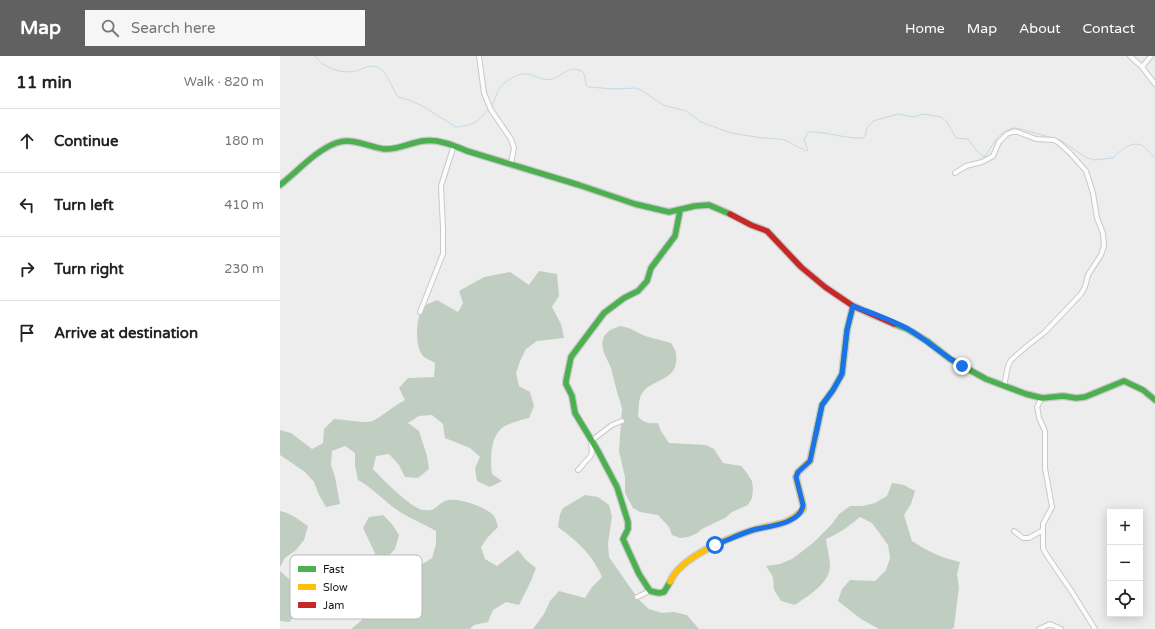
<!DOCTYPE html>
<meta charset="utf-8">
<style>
body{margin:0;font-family:"Varela Round",sans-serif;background:#f6f6f6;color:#222}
.controls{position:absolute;right:12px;bottom:12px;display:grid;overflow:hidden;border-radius:0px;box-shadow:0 2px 10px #0003}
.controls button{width:36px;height:36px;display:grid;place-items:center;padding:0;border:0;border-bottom:1px solid #e0e0e0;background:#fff;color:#222;font:20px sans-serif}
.stop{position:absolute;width:12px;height:12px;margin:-9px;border:3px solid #1a73e8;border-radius:50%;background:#fff}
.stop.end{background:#1a73e8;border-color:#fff;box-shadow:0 1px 4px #0008}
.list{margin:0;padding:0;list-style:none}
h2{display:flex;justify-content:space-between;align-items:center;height:52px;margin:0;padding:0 16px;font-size:17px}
h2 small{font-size:13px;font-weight:400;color:#767676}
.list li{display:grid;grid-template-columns:26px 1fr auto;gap:12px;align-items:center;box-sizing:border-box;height:64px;padding:0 16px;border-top:1px solid #e0e0e0}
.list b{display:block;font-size:15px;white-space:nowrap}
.list em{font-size:13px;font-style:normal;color:#767676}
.icon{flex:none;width:22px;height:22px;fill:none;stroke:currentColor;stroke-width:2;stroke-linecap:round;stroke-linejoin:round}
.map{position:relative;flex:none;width:875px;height:573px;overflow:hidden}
header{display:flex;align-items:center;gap:24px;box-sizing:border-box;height:56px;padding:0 20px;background:#616162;color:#fff}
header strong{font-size:19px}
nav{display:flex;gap:22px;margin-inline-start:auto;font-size:14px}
.search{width:280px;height:36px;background:#f6f6f6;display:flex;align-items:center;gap:10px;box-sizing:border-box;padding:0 14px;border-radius:0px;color:#767676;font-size:15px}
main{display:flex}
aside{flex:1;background:#fff}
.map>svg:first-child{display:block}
</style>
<header>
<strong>Map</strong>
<div class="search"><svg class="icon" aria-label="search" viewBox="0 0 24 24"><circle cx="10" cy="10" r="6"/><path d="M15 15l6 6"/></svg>Search here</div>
<nav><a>Home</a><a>Map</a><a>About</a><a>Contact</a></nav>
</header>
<main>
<aside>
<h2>11 min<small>Walk · 820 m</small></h2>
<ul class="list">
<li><svg class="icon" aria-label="ahead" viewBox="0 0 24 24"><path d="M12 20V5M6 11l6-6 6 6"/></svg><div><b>Continue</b></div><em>180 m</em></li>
<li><svg class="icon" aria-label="left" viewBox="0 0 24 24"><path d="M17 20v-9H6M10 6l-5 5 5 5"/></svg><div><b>Turn left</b></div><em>410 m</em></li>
<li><svg class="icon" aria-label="right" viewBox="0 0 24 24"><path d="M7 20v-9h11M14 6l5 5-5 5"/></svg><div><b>Turn right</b></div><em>230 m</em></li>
<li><svg class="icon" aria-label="arrive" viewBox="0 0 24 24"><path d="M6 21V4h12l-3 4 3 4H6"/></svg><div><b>Arrive at destination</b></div></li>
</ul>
</aside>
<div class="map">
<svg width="875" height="573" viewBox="0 0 875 573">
<rect width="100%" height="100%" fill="#ededed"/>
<path fill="#c0cec2" d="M259 215 277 218 279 240 272 251 281 268 284 282 257 285 246 293 240 305 236 317 239 330 250 336 254 350 249 362C241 364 233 366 225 370 210 378 210 403 212 418L222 425 210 431 197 425 195 412 200 401 190 392 165 382 163 368 152 359 139 360 128 367 139 375 147 400 149 413 138 422 125 421 119 409 109 398 96 400 93 413C101 422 132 453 143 454 156 456 156 449 165 445 175 440 207 451 214 460 216 463 217 468 218 471L208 481 201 491 205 503 217 510 238 494 246 504 256 512 251 525 239 549 226 546 213 554 208 566 194 569 190 573H71L81 565 96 545 82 521 88 508 95 497 83 472 89 461 103 459 112 468 119 479 115 493 106 503 128 517 152 502 156 488V475C144 468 131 463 120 456 105 446 93 432 78 424L75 410V397L65 390 52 395 51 409 55 421 60 448 46 451 39 439 34 426 25 416 0 399V374L11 377 32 393 43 387 44 373 54 363C65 363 83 368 92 365 100 362 115 349 125 344L119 332 128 322 154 321 155 307C152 305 147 303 144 301 134 292 135 258 145 250 148 247 153 246 157 244L178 256 183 247 179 235 204 221 230 216 249 229Z
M340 270 349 272 365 280 391 287C396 294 397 298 396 307 394 324 372 324 363 336 358 342 359 352 358 360 363 367 370 368 378 367L381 375 389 387 426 389 434 393 443 407 461 410 467 417 472 425 473 433 472 442 468 449 452 456 445 462 422 473 416 478 408 481 400 482 392 479 389 471 378 459 360 456 353 452 345 437V421L339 395 342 352 337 336 331 312 324 297 322 288 324 280 330 274Z
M612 427 624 429 635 435 631 448 624 459 632 485C647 495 662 502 680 506L677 518 679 531 674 571 672 573H599L581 563 558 545 562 533 570 524 595 525 606 514 610 502 608 489 592 467 580 461C568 471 560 477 546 483 547 491 549 499 550 508 551 527 529 539 515 549L501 545 494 534 493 521 486 510 500 508 512 503 533 487 552 468 559 458 570 450H583L595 447 607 440Z
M305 439 318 441 329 449 332 461 328 487 329 501 359 544 369 553 382 557 394 556 407 559 419 573H253L264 558 270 545 279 535 305 542 312 531 322 521C312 498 298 486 278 471L280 458 283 452Z
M0 455C11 457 19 464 28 470L24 484 16 494 5 502 0 511Z
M0 515 8 522 16 532 20 543 19 556 9 566 0 565Z"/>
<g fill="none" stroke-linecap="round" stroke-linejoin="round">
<path stroke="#c4d9e5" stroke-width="1" d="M35 0C43 12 62 18 76 15 83 13 90 8 97 11 108 15 111 32 118 41L132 45 144 51 176 71C195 69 197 67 209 52
M211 50C215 45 216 38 219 33 225 24 240 15 251 19 257 21 265 25 272 23 283 20 289 8 303 16 306 21 304 27 308 31L334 33 355 32 361 34 383 49 406 55 421 66 451 77 482 82 499 83 505 84 526 95 528 94 524 84 528 76C546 75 564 83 583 82L585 80 587 72 593 65 618 58 634 61 643 58 661 61 667 66 676 82 688 83 697 95 704 101C709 95 712 89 716 83 720 78 728 73 734 72 737 71 767 81 773 82
M776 83 780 84 807 102 814 104 833 102C839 95 851 85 861 89 866 91 871 98 875 102"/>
<g stroke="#c9c9c9" stroke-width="6">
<path id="street" d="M199 0 204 37 211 54 231 83 234 92 231 107
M850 0 862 11 875 28
M862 11 871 0
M675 117 686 110 702 106 713 100 719 86 727 78 735 75 756 83 774 84 779 87 790 97 806 115 813 137 817 162 823 177 824 190 821 199 808 219 805 231 801 238 765 276 747 290 731 304 728 310 724 330
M140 256 163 198V172L161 130 174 89
M762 342 757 351 758 355 759 362 765 375V412L772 451 763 468V492L766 498 792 536 815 573
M298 414C301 412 302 409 305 406 314 398 312 397 311 385L332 369 342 365
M734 475 743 482H749L763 474
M357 541 370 535
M759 573 770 568 781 573"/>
</g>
<g stroke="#c9c9c9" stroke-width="8">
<path id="fast" d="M0 129C18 115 35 95 56 87 73 81 88 91 104 93 118 94 129 87 143 85 158 83 173 89 187 95L299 129 355 148 389 156 415 150 429 149 450 158
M614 268 627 273 647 285 670 303 706 323 746 338 762 342 783 340 796 342 805 341 844 325 863 334 875 344
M535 382 542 349 553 334 562 318 567 274 573 250
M390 526 384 536 379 537 370 535 359 518 343 483 348 473V466L337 431 318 395 295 357 292 340 286 328V325L291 301 324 257 344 242 358 235 367 225 371 212 395 180 400 155"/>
</g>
<g stroke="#c9c9c9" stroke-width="8">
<path id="slow" d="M390 526C400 501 448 482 473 474 493 468 509 470 523 453V449L516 421 518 416 530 405 535 382"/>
</g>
<g stroke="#c9c9c9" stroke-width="8">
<path id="jam" d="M450 158 471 169 487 175 521 211 545 231 573 250 614 268"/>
</g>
<use href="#street" stroke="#fcfcfc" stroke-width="4"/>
<use href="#fast" stroke="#4caf50" stroke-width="5.5"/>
<use href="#slow" stroke="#ffc107" stroke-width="5.5"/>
<use href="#jam" stroke="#c62828" stroke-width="5.5"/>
</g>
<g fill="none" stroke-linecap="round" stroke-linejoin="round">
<path stroke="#1a73e8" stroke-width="5" d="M435 489C448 484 460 478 473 474 488 470 521 468 523 449L516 421 518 416 530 405 542 349 553 334 562 318 567 274 573 250C591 257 610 263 628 273 647 284 662 299 682 310"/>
</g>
<rect x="10" y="499" width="132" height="64" rx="6" fill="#fff" stroke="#b9b9b9" stroke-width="1"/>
<rect x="18" y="510" width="18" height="6" fill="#4caf50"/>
<rect x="18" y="528" width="18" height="6" fill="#ffc107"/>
<rect x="18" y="546" width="18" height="6" fill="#c62828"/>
<g font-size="11" fill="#161617">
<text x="43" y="517">Fast</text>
<text x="43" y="535">Slow</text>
<text x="43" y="553">Jam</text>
</g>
</svg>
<div class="controls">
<button>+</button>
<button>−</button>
<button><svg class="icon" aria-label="locate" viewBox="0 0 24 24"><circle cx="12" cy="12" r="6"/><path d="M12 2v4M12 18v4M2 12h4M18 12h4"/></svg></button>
</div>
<div class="stop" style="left:435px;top:489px"></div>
<div class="stop end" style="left:682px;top:310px"></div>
</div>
</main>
